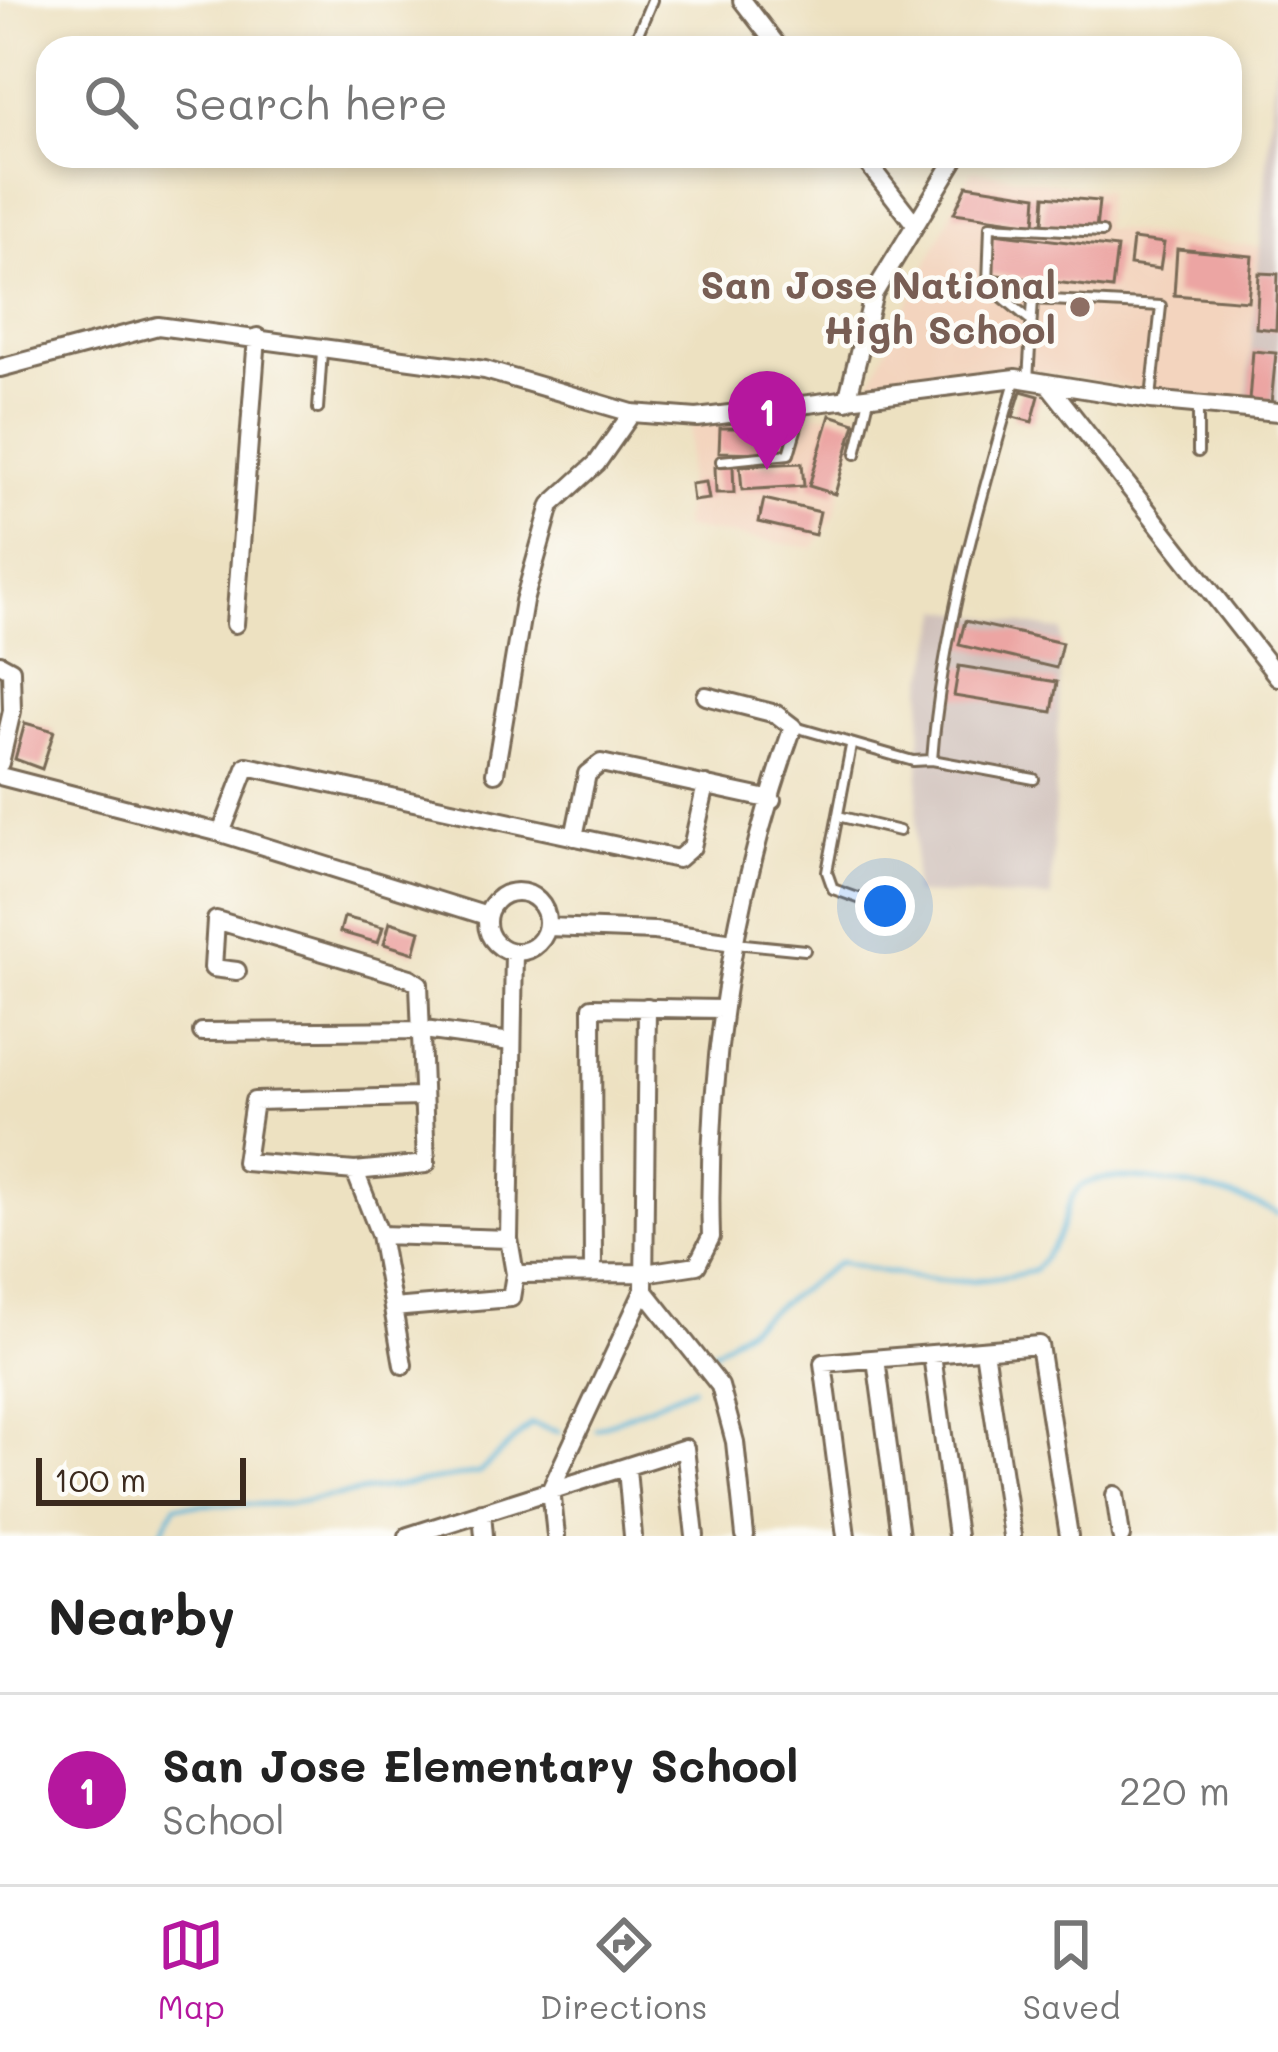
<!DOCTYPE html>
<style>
body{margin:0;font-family:Mali,sans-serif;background:#f6f6f6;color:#222}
.scale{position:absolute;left:36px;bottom:30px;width:210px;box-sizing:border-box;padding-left:12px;border:6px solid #3b2a1e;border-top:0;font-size:33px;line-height:42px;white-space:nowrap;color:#3b2a1e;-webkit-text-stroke:9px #fdfcf7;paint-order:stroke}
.you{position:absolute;left:885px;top:906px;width:42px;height:42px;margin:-30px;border:9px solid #fff;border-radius:50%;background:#1a73e8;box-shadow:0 0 0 18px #1a73e833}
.badge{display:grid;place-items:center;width:78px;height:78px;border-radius:50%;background:#b5179e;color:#fff;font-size:39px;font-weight:700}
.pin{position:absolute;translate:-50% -99px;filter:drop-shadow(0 3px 6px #0008)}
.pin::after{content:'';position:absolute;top:63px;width:42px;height:36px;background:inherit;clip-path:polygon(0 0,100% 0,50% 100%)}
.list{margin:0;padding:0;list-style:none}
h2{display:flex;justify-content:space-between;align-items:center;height:156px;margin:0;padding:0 48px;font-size:51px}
h2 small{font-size:39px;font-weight:400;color:#767676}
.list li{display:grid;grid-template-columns:78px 1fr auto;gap:36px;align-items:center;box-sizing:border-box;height:192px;padding:0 48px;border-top:3px solid #e0e0e0}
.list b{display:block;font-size:45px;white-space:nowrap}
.list p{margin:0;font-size:39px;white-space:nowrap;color:#767676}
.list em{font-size:39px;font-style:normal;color:#767676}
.icon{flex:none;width:66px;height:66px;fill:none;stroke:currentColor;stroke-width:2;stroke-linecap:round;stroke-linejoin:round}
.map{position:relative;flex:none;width:1278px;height:1536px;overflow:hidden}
.search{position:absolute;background:#fff;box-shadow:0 6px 18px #0003;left:36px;right:36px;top:36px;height:132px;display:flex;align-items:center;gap:30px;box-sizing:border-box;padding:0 42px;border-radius:36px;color:#767676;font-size:45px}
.sheet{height:348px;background:#fff}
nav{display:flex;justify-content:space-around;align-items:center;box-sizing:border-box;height:168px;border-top:3px solid #e0e0e0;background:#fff;font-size:33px;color:#767676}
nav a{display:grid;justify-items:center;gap:6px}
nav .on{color:#b5179e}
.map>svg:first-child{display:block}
</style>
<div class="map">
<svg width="1278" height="1536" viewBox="0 0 1278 1536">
<rect width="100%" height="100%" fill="#fdfcf7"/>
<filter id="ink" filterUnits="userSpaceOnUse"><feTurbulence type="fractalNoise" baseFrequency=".00833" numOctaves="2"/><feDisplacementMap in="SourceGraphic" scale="24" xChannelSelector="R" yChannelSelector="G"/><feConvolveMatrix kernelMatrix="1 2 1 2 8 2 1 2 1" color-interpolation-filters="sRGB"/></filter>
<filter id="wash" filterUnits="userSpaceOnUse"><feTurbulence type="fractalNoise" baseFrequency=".004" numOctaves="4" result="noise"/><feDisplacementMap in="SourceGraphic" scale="48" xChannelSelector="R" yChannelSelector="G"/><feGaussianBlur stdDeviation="2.7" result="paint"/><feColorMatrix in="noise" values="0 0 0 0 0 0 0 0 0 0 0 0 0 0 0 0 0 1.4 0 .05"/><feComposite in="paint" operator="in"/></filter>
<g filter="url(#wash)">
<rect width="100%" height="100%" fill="#ede1c1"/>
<path fill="#f3d4be" d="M972 170 1106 191 1103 228 1260 247 1246 407 1010 367 871 381Z
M861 411 835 515 813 548 683 528 691 424Z"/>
<path fill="#cfc0ba" d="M1278 29V405L1246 407 1260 247Z
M942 609 1062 631 1051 898 913 894 923 690Z"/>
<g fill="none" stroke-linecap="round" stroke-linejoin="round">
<path stroke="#59b3d6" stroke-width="4.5" d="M713 1352 839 1262C921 1279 950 1290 1034 1271 1041 1261 1050 1251 1056 1240 1065 1225 1066 1201 1078 1189 1106 1160 1246 1195 1278 1214
M596 1429 693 1387
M159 1536 176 1505 285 1504 479 1473 531 1424 559 1432"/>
</g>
<g id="blocks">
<path fill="#eca5a3" d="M967 185 1037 196 1035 224 954 213Z
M1045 196 1099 201 1096 229 1043 224Z
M994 233 1117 248 1112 289 989 274Z
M1133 239 1164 243 1160 269 1130 265Z
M1177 249 1252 256 1248 301 1174 295Z
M1259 273 1278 274 1276 330 1256 328Z
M1253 351 1276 353 1271 404 1249 401Z
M1021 391 1039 396 1032 422 1013 417Z
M830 415 855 423 835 494 809 486Z
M720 428H765V453L719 452Z
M802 463 804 486 742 490 740 466Z
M733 466 734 493H716L715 467Z
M706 482 709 499 693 501 691 484Z
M764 499 820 512 815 535 759 522Z
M965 621 1062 643 1056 668 959 645Z
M959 666 1057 682 1052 712 954 696Z
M25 723 54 731 42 769 15 759Z
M344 917 383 927 378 943 340 932Z
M390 922 420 931 414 953 384 944Z"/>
</g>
</g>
<g filter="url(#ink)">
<use href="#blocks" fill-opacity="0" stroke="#796a57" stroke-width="3"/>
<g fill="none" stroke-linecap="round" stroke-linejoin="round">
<g stroke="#796a57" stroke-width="14">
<path id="lane" d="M632 48 652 0
M1029 319 988 285 990 226 1102 232
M1028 380 1033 299 1161 306 1151 398
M1198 407V452
M318 409 322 351
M856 454 869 399
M721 461 789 454 803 406
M795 727 913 761 932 760C942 631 979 505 1015 381
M851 746 827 872 833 889 872 903
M932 760 1034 779
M838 816 899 831
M735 943 805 950"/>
</g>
<g stroke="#796a57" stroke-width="22">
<path id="street" d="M742 0 779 48
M862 156 914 223
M0 368 158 326 485 370 632 413 697 418 1016 378 1151 400 1278 412
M1048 384 1278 677
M847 401 874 293 957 156
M235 624 257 337
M0 664 11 670 12 711 0 763
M495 773 524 601 551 505 597 463 632 413
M0 776 221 833 487 916
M221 833 247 766 678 859 692 847 706 785
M574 837 587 774 601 763 772 800
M487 922a30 30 0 1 1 60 0a30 30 0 1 1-60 0Z
M548 927 654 931 734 942
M514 952 509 1239 515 1274
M237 971 213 968 216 920 410 978 419 984 426 1164 355 1171 245 1162 254 1101 422 1097
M202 1032 424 1030 511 1042
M355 1171 380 1235 393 1308 511 1298 515 1274 645 1273 697 1265 711 1237C706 1064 735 890 793 727L776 714 706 696
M380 1235 509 1239
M593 1273 592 1007 722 1009
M644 1290 720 1386 735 1442 745 1536
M393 1308 403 1365
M984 1350 1012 1536
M932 1355 957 1536
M876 1359 900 1536
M627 1469 633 1536
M1115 1495 1121 1536
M482 1512 484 1536
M408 1536 685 1448 695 1536
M556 1536 551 1489 644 1290 647 1007
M846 1536 823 1363 1039 1345 1069 1536"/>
</g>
<use href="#lane" stroke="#fff" stroke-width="8"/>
<use href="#street" stroke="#fff" stroke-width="16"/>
</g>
</g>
<circle fill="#8d6e63" stroke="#fdfcf7" stroke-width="4.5" cx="1080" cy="307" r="12"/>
<g text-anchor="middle" stroke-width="9" stroke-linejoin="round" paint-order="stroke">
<g font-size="39" font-weight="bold" fill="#785e54" stroke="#fdfcf7" text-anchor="end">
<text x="1056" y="299">San Jose National<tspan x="1056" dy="45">High School</tspan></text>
</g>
</g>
</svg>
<div class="scale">100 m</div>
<div class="you"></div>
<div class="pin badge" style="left:767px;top:470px">1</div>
<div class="search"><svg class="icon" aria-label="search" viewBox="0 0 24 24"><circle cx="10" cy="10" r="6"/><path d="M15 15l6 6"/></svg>Search here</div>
</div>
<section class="sheet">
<h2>Nearby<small></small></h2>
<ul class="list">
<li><span class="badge">1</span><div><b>San Jose Elementary School</b><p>School</p></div><em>220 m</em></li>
</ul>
</section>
<nav>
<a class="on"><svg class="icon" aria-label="map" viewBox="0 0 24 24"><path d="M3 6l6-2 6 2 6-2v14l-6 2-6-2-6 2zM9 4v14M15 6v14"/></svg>Map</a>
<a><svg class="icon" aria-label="directions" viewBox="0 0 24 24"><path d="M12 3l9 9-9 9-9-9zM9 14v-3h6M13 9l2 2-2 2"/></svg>Directions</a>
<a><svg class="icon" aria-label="saved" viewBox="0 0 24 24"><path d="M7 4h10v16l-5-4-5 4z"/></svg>Saved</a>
</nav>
